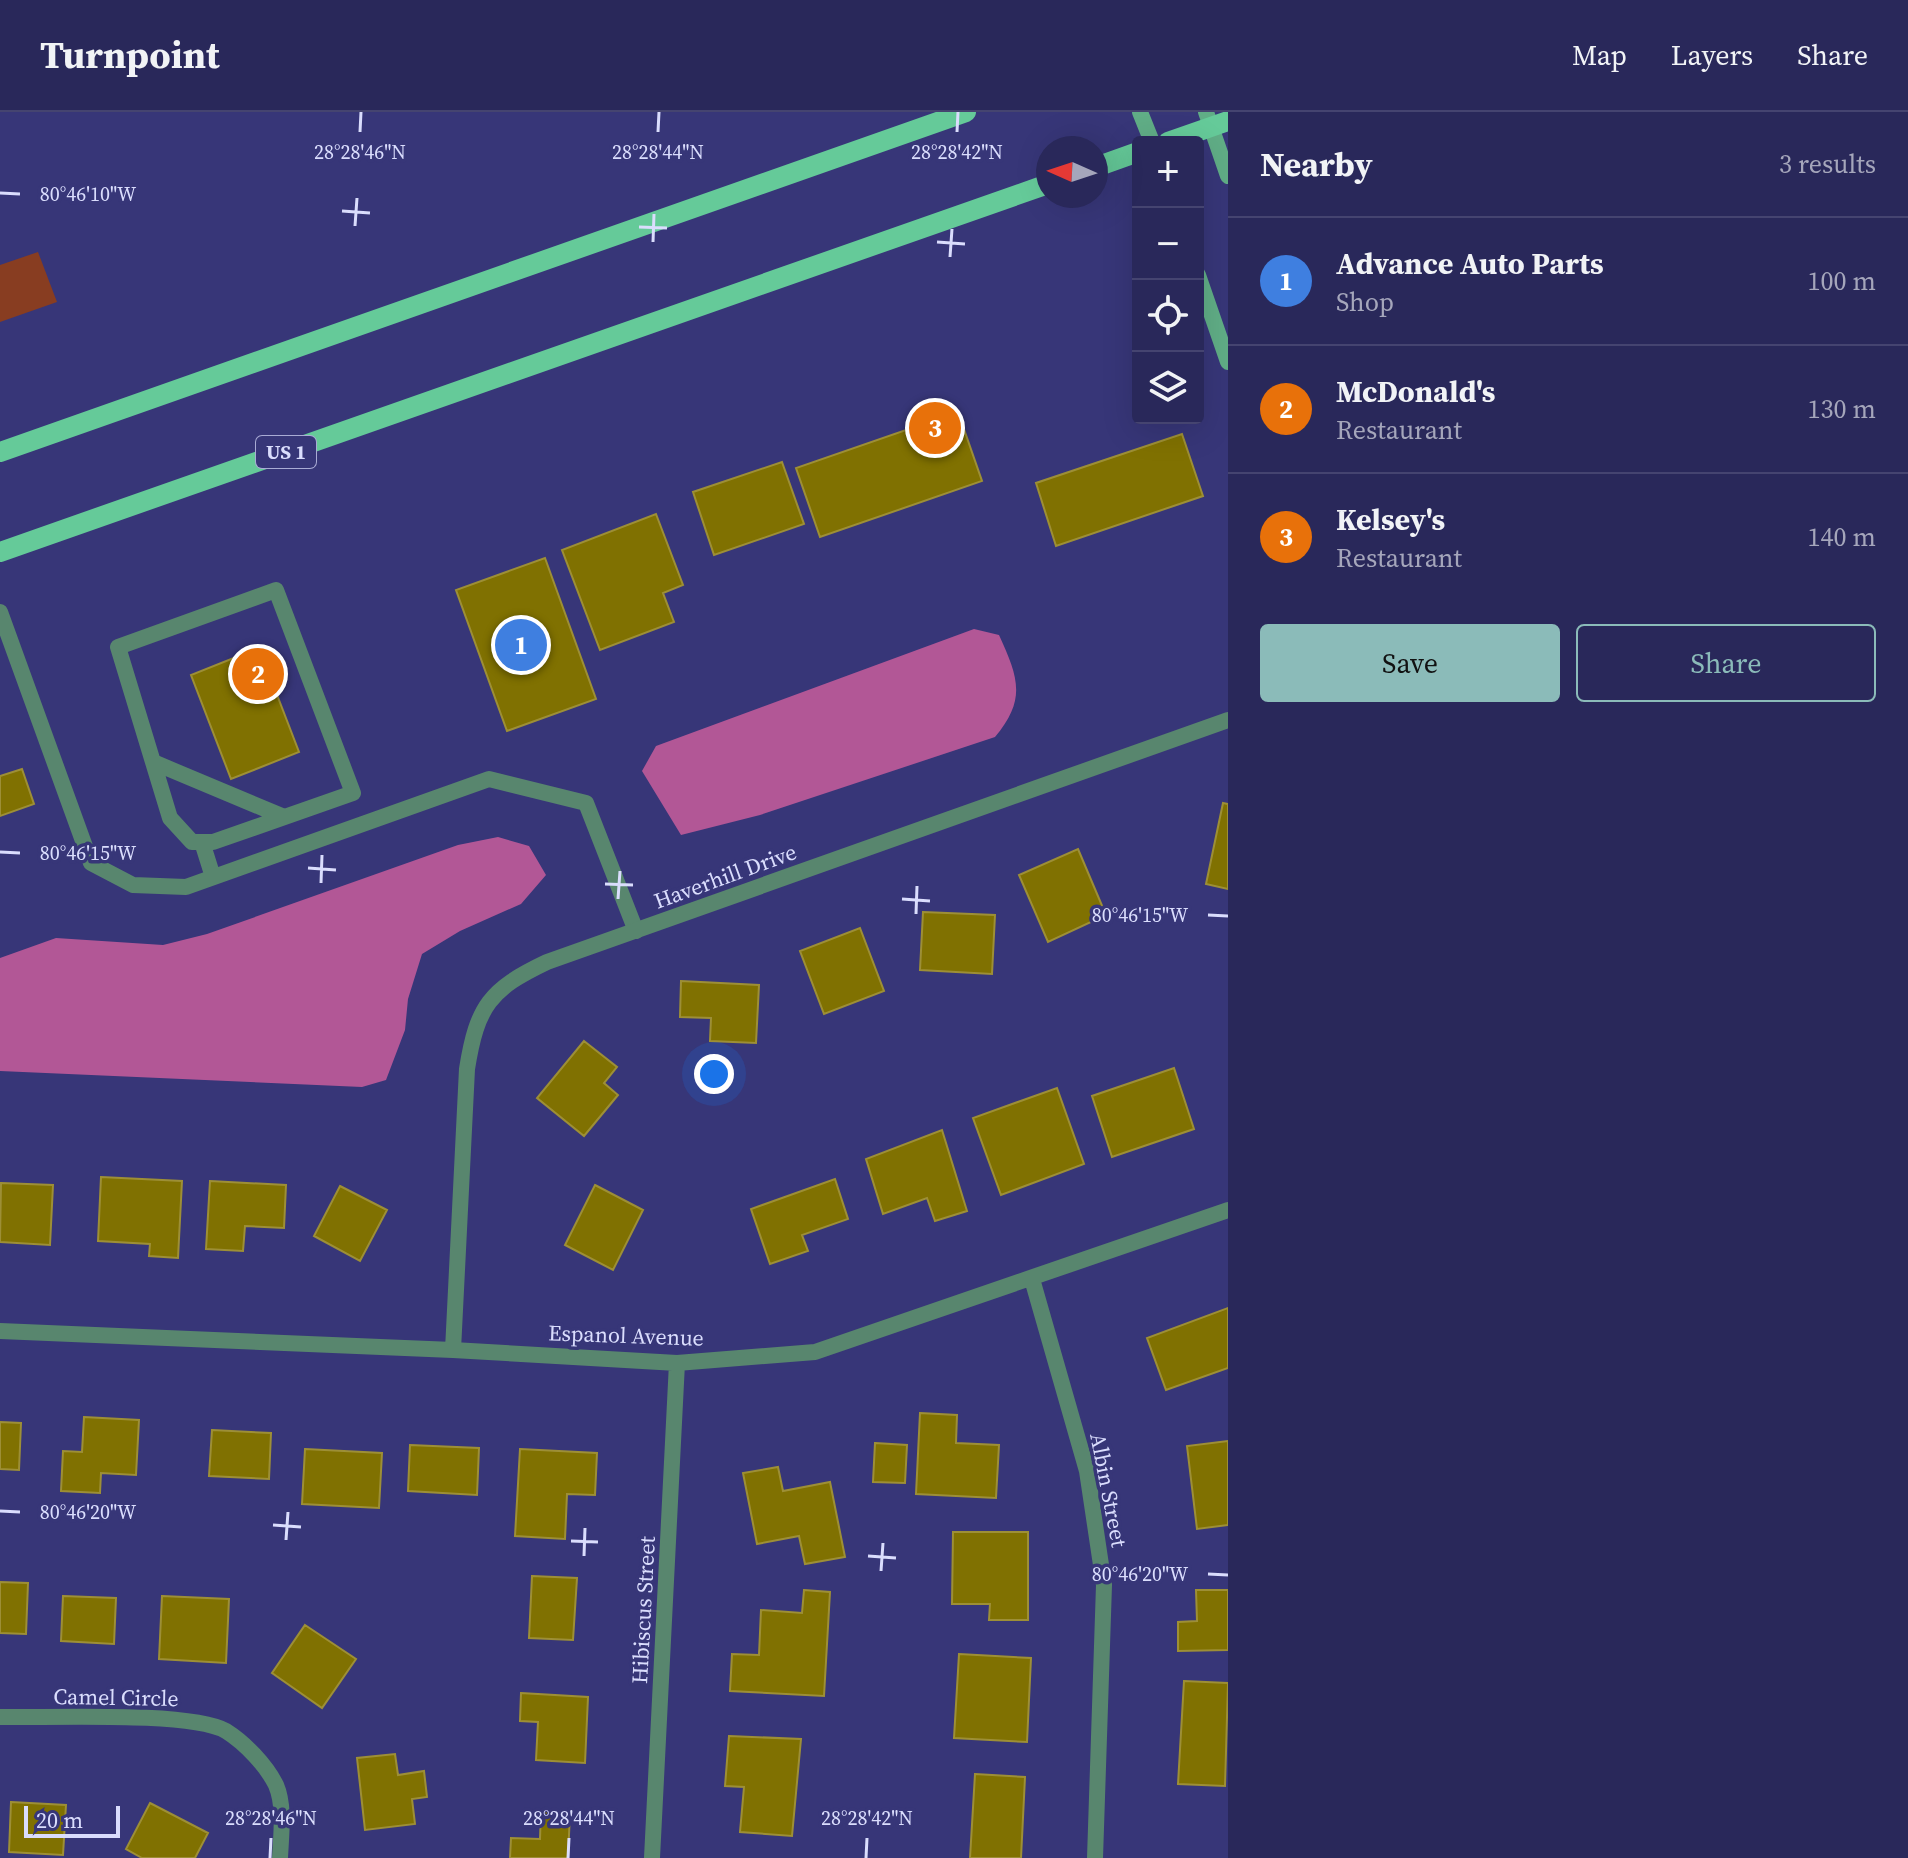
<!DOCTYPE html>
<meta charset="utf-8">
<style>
body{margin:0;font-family:"Source Serif 4",serif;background:#353463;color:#f1f3f6}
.controls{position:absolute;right:24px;top:24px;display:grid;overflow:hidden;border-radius:8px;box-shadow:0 8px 32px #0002}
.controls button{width:72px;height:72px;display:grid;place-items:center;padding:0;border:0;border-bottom:2px solid #454470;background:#29285a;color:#f1f3f6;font:40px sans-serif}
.compass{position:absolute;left:1036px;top:24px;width:72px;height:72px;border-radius:50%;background:#29285a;box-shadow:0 8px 32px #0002;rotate:273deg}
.scale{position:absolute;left:24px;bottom:20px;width:96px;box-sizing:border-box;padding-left:8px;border:4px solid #daddfd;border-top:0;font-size:22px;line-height:28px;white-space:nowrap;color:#daddfd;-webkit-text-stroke:6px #373678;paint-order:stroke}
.you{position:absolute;left:714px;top:962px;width:28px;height:28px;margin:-20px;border:6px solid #fff;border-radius:50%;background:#1a73e8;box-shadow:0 0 0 12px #1a73e833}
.badge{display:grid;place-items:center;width:52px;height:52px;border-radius:50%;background:#8bbbb9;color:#fff;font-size:26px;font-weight:700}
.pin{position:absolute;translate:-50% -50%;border:4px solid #fff;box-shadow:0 2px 8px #0006}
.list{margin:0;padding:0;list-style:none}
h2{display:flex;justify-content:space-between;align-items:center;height:104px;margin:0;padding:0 32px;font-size:34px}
h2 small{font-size:26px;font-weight:400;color:#a5a6bb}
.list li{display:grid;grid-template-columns:52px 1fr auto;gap:24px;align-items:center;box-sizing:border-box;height:128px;padding:0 32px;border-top:2px solid #454470}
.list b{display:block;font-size:30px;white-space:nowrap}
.list p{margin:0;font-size:26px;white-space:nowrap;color:#a5a6bb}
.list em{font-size:26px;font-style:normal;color:#a5a6bb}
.actions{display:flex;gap:16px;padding:24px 32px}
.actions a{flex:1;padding:18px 0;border:2px solid #8bbbb9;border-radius:8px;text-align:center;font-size:28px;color:#8bbbb9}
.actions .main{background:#8bbbb9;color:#111}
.icon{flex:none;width:44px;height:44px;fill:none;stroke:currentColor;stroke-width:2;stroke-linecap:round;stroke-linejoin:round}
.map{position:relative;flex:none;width:1228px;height:1746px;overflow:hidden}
header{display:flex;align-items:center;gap:48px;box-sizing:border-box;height:112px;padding:0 40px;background:#29285a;border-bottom:2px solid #454470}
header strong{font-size:38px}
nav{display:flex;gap:44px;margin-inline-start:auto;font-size:28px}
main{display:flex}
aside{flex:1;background:#29285a}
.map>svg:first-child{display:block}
</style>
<header>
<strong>Turnpoint</strong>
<nav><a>Map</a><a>Layers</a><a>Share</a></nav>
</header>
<main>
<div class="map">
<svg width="1228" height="1746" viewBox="0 0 1228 1746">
<rect width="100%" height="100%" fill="#373678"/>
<path fill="#883d21" d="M38 140 57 190 0 210V153Z"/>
<path fill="#b25796" d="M974 517 999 523C1018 565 1027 587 995 625L760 703 681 723 642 659 656 634Z
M498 725 529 734 546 763 521 792 460 819 422 842 408 887 405 918 386 968 362 975 0 959V846L56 826 163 833 207 822 458 733Z"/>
<path fill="#807101" stroke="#9d8f36" stroke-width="2" d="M958 300 982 369 820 425 796 356Z
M1182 322 1203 384 1056 434 1036 371Z
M782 350 804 412 714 443 693 380Z
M656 402 683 473 663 481 674 510 600 538 562 438Z
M545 446 596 587 507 619 456 478Z
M259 536 299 640 231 667 191 563Z
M22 657 34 692 0 704V664Z
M1223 691 1228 692V777L1206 772Z
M1078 737 1106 803 1048 830 1019 763Z
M923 800 995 803 992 862 920 858Z
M860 816 884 879 824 902 800 839Z
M681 869 759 873 756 931 710 929 711 906 680 905Z
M584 929 617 955 604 971 618 983 584 1024 537 986Z
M1174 956 1194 1017 1112 1045 1092 984Z
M1057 976 1084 1052 1001 1083 973 1006Z
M942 1018 967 1099 935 1109 927 1086 883 1102 866 1047Z
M101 1065 182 1069 178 1146 149 1144 150 1132 98 1129Z
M835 1067 848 1107 802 1123 808 1139 770 1152 751 1097Z
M210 1069 286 1073 284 1116 245 1114 243 1139 206 1137Z
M1 1071 53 1073 50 1133 0 1130Z
M595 1073 643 1098 613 1158 565 1133Z
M340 1074 387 1098 360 1149 314 1124Z
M1228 1196V1256L1166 1278 1147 1226Z
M920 1301 957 1303 956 1331 999 1333 996 1386 916 1382Z
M84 1305 139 1308 136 1363 101 1361 100 1381 61 1379 63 1339 82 1340Z
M0 1310 21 1311 19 1358 0 1357Z
M212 1318 271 1321 269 1367 209 1364Z
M1228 1329V1413L1197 1417 1187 1334Z
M875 1331 907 1333 905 1371 873 1370Z
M410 1333 479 1336 477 1383 408 1379Z
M305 1337 382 1341 379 1396 302 1392Z
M520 1337 597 1341 595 1383 567 1382 565 1427 515 1424Z
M778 1355 783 1379 830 1370 845 1445 805 1452 799 1424 757 1432 743 1361Z
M953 1420H1028V1508H989L990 1492H952Z
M532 1464 577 1466 573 1528 529 1526Z
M0 1470 28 1471 26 1522 0 1521Z
M804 1478 830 1480 824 1584 730 1579 732 1542 759 1543 761 1498 802 1501Z
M1196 1478H1228V1538L1178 1539V1510L1197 1509Z
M63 1484 116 1486 114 1532 61 1529Z
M162 1484 229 1487 226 1551 159 1547Z
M305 1513 356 1547 322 1596 272 1561Z
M959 1542 1031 1546 1027 1630 954 1626Z
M1184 1569 1228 1571 1225 1674 1178 1672Z
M521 1581 588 1585 585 1651 536 1648 538 1610 520 1609Z
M729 1624 801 1627 792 1724 740 1720 744 1675 725 1674Z
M395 1642 398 1663 424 1659 427 1685 412 1687 415 1712 365 1718 357 1646Z
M975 1662 1025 1665 1021 1746H970Z
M11 1690 66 1693 63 1743 9 1740Z
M150 1691 208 1721 195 1746H142L126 1737Z
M541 1698 570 1700 568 1746H510L511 1726 540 1727Z"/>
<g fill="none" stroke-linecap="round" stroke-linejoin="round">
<path stroke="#58866e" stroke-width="16" d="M276 478 353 681 213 730H192L170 706 118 535Z
M0 500 91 751 133 773 186 775 489 667 586 691 636 819
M153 650 284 705
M202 730 213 765"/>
<path stroke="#58866e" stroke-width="16" d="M1032 1167 1087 1359 1104 1473 1095 1746
M0 1219 453 1238 677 1251 815 1240 1228 1098
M453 1238 467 957C477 894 490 877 547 850L1228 608
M0 1605C47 1606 191 1599 226 1619 245 1631 266 1653 276 1673 285 1694 281 1723 280 1746
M652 1746 677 1251"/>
<path stroke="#60ad86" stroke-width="16" d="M1140 0 1152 30
M1206 0 1228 64
M1198 163 1228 250"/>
<path stroke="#65ca99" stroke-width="20" d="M1168 30 1228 9
M1096 55 1138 40
M0 340 966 0
M0 440 1048 72"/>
</g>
<path fill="none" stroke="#daddfd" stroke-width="3" d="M360 20 361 0M658 20 659 0M957 20 958 0M0 81 20 82M342 99 370 101M355 114 357 86M639 115 667 116M653 130 654 102M937 130 965 132M950 145 952 117M0 740 20 741M308 756 336 758M321 771 322 743M605 772 633 773M618 787 620 759M902 787 930 789M916 802 917 774M1208 803 1228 804M0 1399 20 1400M273 1413 301 1415M286 1428 288 1400M571 1429 598 1430M584 1444 585 1416M868 1444 896 1446M881 1459 883 1431M1208 1462 1228 1463M270 1746 271 1726M568 1746 569 1726M866 1746 867 1726"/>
<g text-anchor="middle" stroke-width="7" stroke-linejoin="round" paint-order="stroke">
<rect fill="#373678" stroke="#a9abd5" stroke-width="2" x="256" y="324" width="60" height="32" rx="6"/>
<g font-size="20" font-weight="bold" fill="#daddfd">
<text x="286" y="347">US 1</text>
</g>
<g font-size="22" fill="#daddfd" stroke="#373678">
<text transform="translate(725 764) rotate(-20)" y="8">Haverhill Drive</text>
<text transform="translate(626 1223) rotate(2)" y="8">Espanol Avenue</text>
<text transform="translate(1109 1378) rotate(79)" y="8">Albin Street</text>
<text transform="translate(643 1498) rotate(-87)" y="8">Hibiscus Street</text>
<text transform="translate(116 1585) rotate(1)" y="8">Camel Circle</text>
</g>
</g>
<g font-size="20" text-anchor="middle" fill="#daddfd" stroke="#373678" stroke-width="7" stroke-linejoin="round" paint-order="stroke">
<text x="360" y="47">28°28'46"N</text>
<text x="658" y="47">28°28'44"N</text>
<text x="957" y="47">28°28'42"N</text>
<text x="88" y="89">80°46'10"W</text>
<text x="88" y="748">80°46'15"W</text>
<text x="1140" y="810">80°46'15"W</text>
<text x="88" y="1407">80°46'20"W</text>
<text x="1140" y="1469">80°46'20"W</text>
<text x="271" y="1713">28°28'46"N</text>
<text x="569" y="1713">28°28'44"N</text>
<text x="867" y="1713">28°28'42"N</text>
</g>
</svg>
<div class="controls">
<button>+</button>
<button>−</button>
<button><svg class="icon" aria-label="locate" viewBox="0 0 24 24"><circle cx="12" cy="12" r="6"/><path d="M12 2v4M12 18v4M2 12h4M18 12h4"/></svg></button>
<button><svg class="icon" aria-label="layers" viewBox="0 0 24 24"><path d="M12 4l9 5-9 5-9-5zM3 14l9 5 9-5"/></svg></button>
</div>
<svg class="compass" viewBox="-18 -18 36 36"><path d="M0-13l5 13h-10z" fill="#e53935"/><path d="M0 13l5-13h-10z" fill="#a5a6bb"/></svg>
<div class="scale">20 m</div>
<div class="you"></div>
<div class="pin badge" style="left:521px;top:533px;background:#3f7fe0">1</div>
<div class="pin badge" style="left:258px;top:562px;background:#e8710a">2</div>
<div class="pin badge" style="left:935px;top:316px;background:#e8710a">3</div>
</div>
<aside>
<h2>Nearby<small>3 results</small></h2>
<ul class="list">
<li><span class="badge" style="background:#3f7fe0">1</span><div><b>Advance Auto Parts</b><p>Shop</p></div><em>100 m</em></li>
<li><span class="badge" style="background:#e8710a">2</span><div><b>McDonald's</b><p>Restaurant</p></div><em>130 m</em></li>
<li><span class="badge" style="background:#e8710a">3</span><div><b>Kelsey's</b><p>Restaurant</p></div><em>140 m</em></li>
</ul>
<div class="actions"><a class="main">Save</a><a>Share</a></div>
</aside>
</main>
